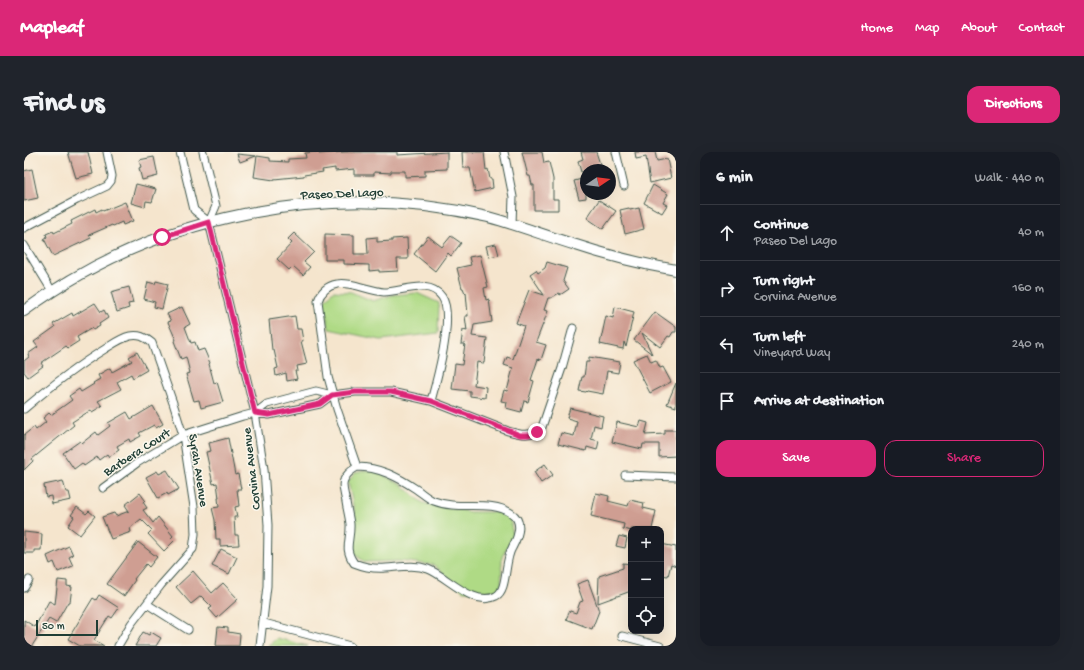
<!DOCTYPE html>
<meta charset="utf-8">
<style>
body{margin:0;font-family:"Gochi Hand",sans-serif;background:#20242c;color:#f1f3f6}
.controls{position:absolute;right:12px;bottom:12px;display:grid;overflow:hidden;border-radius:8px;box-shadow:0 4px 16px #0002}
.controls button{width:36px;height:36px;display:grid;place-items:center;padding:0;border:0;border-bottom:1px solid #363941;background:#171b24;color:#f1f3f6;font:20px sans-serif}
.compass{position:absolute;left:556px;top:12px;width:36px;height:36px;border-radius:50%;background:#171b24;box-shadow:0 4px 16px #0002;rotate:77deg}
.scale{position:absolute;left:12px;bottom:10px;width:62px;box-sizing:border-box;padding-left:4px;border:2px solid #1f3d34;border-top:0;font-size:11px;line-height:14px;white-space:nowrap;color:#1f3d34;-webkit-text-stroke:3px #fbf7ec;paint-order:stroke}
.stop{position:absolute;width:12px;height:12px;margin:-9px;border:3px solid #db2777;border-radius:50%;background:#fff}
.stop.end{background:#db2777;border-color:#fff;box-shadow:0 1px 4px #0008}
.list{margin:0;padding:0;list-style:none}
h2{display:flex;justify-content:space-between;align-items:center;height:52px;margin:0;padding:0 16px;font-size:17px}
h2 small{font-size:13px;font-weight:400;color:#9ea1a6}
.list li{display:grid;grid-template-columns:26px 1fr auto;gap:12px;align-items:center;box-sizing:border-box;height:56px;padding:0 16px;border-top:1px solid #363941}
.list b{display:block;font-size:15px;white-space:nowrap}
.list p{margin:0;font-size:13px;white-space:nowrap;color:#9ea1a6}
.list em{font-size:13px;font-style:normal;color:#9ea1a6}
.actions{display:flex;gap:8px;padding:12px 16px}
.actions a{flex:1;padding:9px 0;border:1px solid #db2777;border-radius:12px;text-align:center;font-size:14px;color:#db2777}
.actions .main{background:#db2777;color:#fff}
.icon{flex:none;width:22px;height:22px;fill:none;stroke:currentColor;stroke-width:2;stroke-linecap:round;stroke-linejoin:round}
.map{position:relative;flex:none;width:652px;height:494px;overflow:hidden;border-radius:12px}
header{display:flex;align-items:center;gap:24px;box-sizing:border-box;height:56px;padding:0 20px;background:#db2777;color:#fff}
header strong{font-size:19px}
nav{display:flex;gap:22px;margin-inline-start:auto;font-size:14px}
.intro{display:flex;align-items:center;justify-content:space-between;box-sizing:border-box;height:96px;padding:0 24px}
h1{margin:0;font-size:28px}
.button{padding:10px 18px;border-radius:12px;background:#db2777;color:#fff;font-size:14px;font-weight:700}
main{display:flex;gap:24px;padding:0 24px}
aside{flex:1;background:#171b24;border-radius:12px;box-shadow:0 4px 16px #0002}
.map>svg:first-child{display:block}
</style>
<header>
<strong>Mapleaf</strong>
<nav><a>Home</a><a>Map</a><a>About</a><a>Contact</a></nav>
</header>
<div class="intro"><h1>Find us</h1><a class="button">Directions</a></div>
<main>
<div class="map">
<svg width="652" height="494" viewBox="0 0 652 494">
<rect width="100%" height="100%" fill="#fbf7ec"/>
<filter id="ink" filterUnits="userSpaceOnUse"><feTurbulence type="fractalNoise" baseFrequency=".025" numOctaves="2"/><feDisplacementMap in="SourceGraphic" scale="8" xChannelSelector="R" yChannelSelector="G"/><feConvolveMatrix kernelMatrix="1 2 1 2 8 2 1 2 1" color-interpolation-filters="sRGB"/></filter>
<filter id="wash" filterUnits="userSpaceOnUse"><feTurbulence type="fractalNoise" baseFrequency=".012" numOctaves="4" result="noise"/><feDisplacementMap in="SourceGraphic" scale="16" xChannelSelector="R" yChannelSelector="G"/><feGaussianBlur stdDeviation="0.9" result="paint"/><feColorMatrix in="noise" values="0 0 0 0 0 0 0 0 0 0 0 0 0 0 0 0 0 1.4 0 .05"/><feComposite in="paint" operator="in"/></filter>
<g filter="url(#wash)">
<rect width="100%" height="100%" fill="#f5e5cd"/>
<path fill="#afda85" stroke="#678c5c" d="M309 139 327 140 349 149 368 143 393 141 415 151 414 181 357 188 305 177 300 149Z
M348 317 378 333 399 351 446 360H485L489 384 478 405 477 439H439L410 413 376 409 341 410 329 401 331 362 324 330 331 321Z
M253 486 283 494H244Z"/>
<g id="blocks">
<path fill="#cf9e92" d="M44 0H64L69 22 52 26Z
M290 0H294L295 2 321 0H373V3L423 0V17L401 18V24L381 25V19H367V21L350 20V23H330V17L311 19V16L298 18 299 20 280 23V24L250 27V28L230 25 233 4 246 6V9L264 10V7L282 6 281 1Z
M438 0H460L462 18 464 17 466 27H468L469 36 451 40 446 16H439Z
M498 0H518L520 11 525 10 529 27V47H534V58H510V33H508L506 24H504Z
M557 0H572L577 15 562 18V19L557 20 554 9 559 7Z
M611 0H631L633 9 643 7 647 26 626 31 622 5 612 7Z
M213 2 232 4 216 10Z
M130 5 134 24 118 28 115 16 117 15 115 8Z
M8 17 14 46 0 49V19Z
M562 26V46L555 47 550 29Z
M112 32 132 37 128 50 122 49 121 55 107 51Z
M629 33 644 42 639 51 643 53 638 61 620 51Z
M575 48 592 59 579 77 563 66Z
M101 50 109 69 99 73 98 70 89 74 88 73 65 83 67 86 29 104 20 87 23 85 22 82 29 79 30 81 48 72 47 69 71 57 72 60 78 57 79 59Z
M605 56 606 58 615 56 620 77 601 82 596 58Z
M270 81 290 100 280 110 286 115 279 123 269 114 265 118 253 107 268 91 264 87Z
M301 82 330 83V102H344L343 86 353 85V90L368 89V87L383 86 384 107H373L374 119 355 120V118L345 119V113L320 112V108H301Z
M404 84 418 95 427 84 437 91 427 104 424 101 411 119 390 102Z
M472 92 475 103 465 105 462 94Z
M456 103 464 135 460 136 462 148 465 147 468 170 450 173 448 184 463 186 460 211 453 210 450 233 462 235 461 246 446 244V239L428 237 431 212 438 213 441 192H437L439 178 443 179 441 164H444L442 140 441 141 439 136H438L433 116 447 113 445 105Z
M523 110 543 116 539 129 545 137 536 143 535 141 527 146H524L520 158 524 159 512 190 522 193 517 208 514 207 507 228 510 229 504 250 500 249 497 260 482 256 483 250 477 249 480 238 483 239 489 216 480 213 483 205 489 207 500 174 492 171 505 138 520 143 506 122 512 118 514 121 521 116Z
M132 129 144 132 138 157 130 155 131 150 120 147 124 130 131 132Z
M105 135 109 151 104 152 105 156 93 160 87 140Z
M71 151 77 160 80 158 84 166 75 172 76 174 69 178 68 176 53 185 55 189 44 196 42 194 17 211 19 214 4 225 0 220V209L5 205 4 202 14 195 10 190 31 175 29 172 48 161 49 164Z
M158 155 166 172 161 175 167 191 171 190 174 199 180 197 186 211 185 212 190 231 193 230 199 250 177 256 175 248 170 249 162 222 166 221 162 205 157 207 150 189 152 188 144 170 147 169 143 162Z
M591 155 610 160 602 195 600 190 599 197 576 192 582 164 589 166Z
M631 160 652 175V180H649L646 185 644 184 636 195 618 181 628 202 610 188Z
M271 164 273 177H277L279 189H277L283 212 273 214 274 219H271L273 227 263 229 262 221 252 224 251 217 254 216 250 198H248L245 168Z
M113 200 123 218 109 226 107 222 93 230 97 237 74 249 78 254 68 260 67 258 48 270 50 273 8 307 9 309 0 318V283L10 275 12 278 22 270 19 266 25 261 27 263 48 248 45 244 55 237 57 240 70 232 69 231 76 227 74 223 86 216 88 220 108 209 105 205Z
M623 202 627 210 632 208 636 216 639 215 647 230 626 241 609 208Z
M565 205 596 210 594 221 583 219 579 242 563 239 562 240 555 239 558 225H560L562 210H565Z
M652 231V255L643 252Z
M129 254 139 272 132 276 130 273 115 281 117 284 106 290 105 287 93 294 95 298 85 305 83 302 75 308 73 305 60 314 58 311 50 317 39 301 56 289 58 291 72 280 74 283 86 274 84 271 103 260 107 267Z
M546 256 579 264 577 275 570 273 567 287 575 289 573 298 563 295 562 299 534 292 537 281 550 284 553 269 543 266Z
M617 269 624 271 621 283 641 282V278H652V304L635 305V292H619L618 297 588 290 593 270 615 275Z
M204 286 211 323 214 322 217 337H213L215 354 211 355 213 365H210L211 383H214L215 393 196 394V387H192L191 368 188 356 195 355 194 346H195L193 331 189 332 182 300 187 299 185 291Z
M521 312 529 323 517 331 510 320Z
M143 318 155 337 144 343 143 341 134 346 122 325 133 319 135 322Z
M39 329 42 340H45L47 348 28 352 27 344 22 345 20 333Z
M116 341 121 348 119 350 123 356 119 358 129 371 134 365 149 384 147 386 150 389 140 399 124 382 128 378 117 367 106 376 107 380 87 387 78 365 90 361 92 364 105 359 101 353Z
M572 341 585 344 584 349 604 354 606 348 620 351 619 356 632 359 628 377H607V379L599 377 600 372 567 364Z
M53 355 62 362 65 359 71 364 56 383 44 374 50 365 47 363Z
M0 380 18 382 17 398H10V401H0Z
M595 384 603 386 601 396 592 394Z
M114 390 133 405 125 415 122 412 110 427 111 428 100 444 83 432Z
M637 392 652 395V414L647 412 644 424 637 423Z
M45 394 49 403 45 405 49 414 34 420 30 410 26 412 23 404Z
M197 397 213 405 205 422 188 414Z
M599 411 607 412V439L574 451 575 424 599 416Z
M169 419 188 441 199 431 214 447 193 466 185 457 188 455 177 444 167 452 152 435Z
M34 428 43 429V434L48 435 46 450H44L32 471 25 467 8 494H6L0 490V468L11 475 25 449 31 452Z
M564 428 575 459 568 477 542 467 546 459 552 461 556 450 559 449 553 432Z
M75 443 95 456 88 466 85 464 70 488 80 494H56L44 487 69 446 72 448Z
M194 475 204 476V480L216 482 215 494H192Z
M119 480 125 483 127 480 137 486 132 494H111Z"/>
</g>
</g>
<g filter="url(#ink)">
<use href="#blocks" fill-opacity="0" stroke="#3f564b" stroke-width="1"/>
<g fill="none" stroke-linecap="round" stroke-linejoin="round">
<g stroke="#3f564b" stroke-width="9">
<path id="street" d="M156 0 170 58 185 70
M179 0 192 54 185 70 231 261 240 317 244 373 243 434 236 494
M480 0 489 45 488 72
M592 0 600 34
M0 76 53 48 83 34 87 29 88 24 83 0
M0 93 28 139
M0 257C26 235 53 214 81 197 89 192 97 186 106 184 115 182 121 185 128 191L149 251 159 283 170 355 171 382 169 397 137 433 107 472 94 494
M231 261 243 252 292 239 308 243 331 240H367L407 249 484 279C497 283 508 285 518 275L538 216 549 176
M333 315C355 315 374 325 392 337 398 341 403 346 410 349 435 359 465 347 487 361 500 369 494 385 488 396 480 409 484 438 472 444 450 456 423 424 404 417 390 412 377 415 362 416 351 417 340 415 330 411 319 396 327 389 326 372 325 364 323 357 322 350 321 343 317 334 320 328 322 322 328 318 333 315Z
M333 315 313 257 304 225 294 149C297 139 303 134 313 132 325 129 346 139 360 140 378 140 405 126 418 145 431 164 413 227 407 249
M601 323 652 325
M79 336 113 311 159 283 219 264 231 261 245 263 296 252 308 243
M0 436 5 428
M123 452 164 478
M240 471 326 494
M598 484 636 494"/>
</g>
<g stroke="#3f564b" stroke-width="12">
<path id="secondary" d="M0 159C131 62 305 28 464 65 494 73 522 84 552 93 585 104 618 112 652 118"/>
</g>
<use href="#street" stroke="#fff" stroke-width="7"/>
<use href="#secondary" stroke="#fff" stroke-width="10"/>
</g>
</g>
<g fill="none" stroke-linecap="round" stroke-linejoin="round" filter="url(#ink)">
<path stroke="#db2777" stroke-width="5" d="M138 85 185 70 231 261 245 263 296 252 308 243 331 240H367L407 249 496 283H505L513 280"/>
</g>
<g text-anchor="middle" stroke-width="3" stroke-linejoin="round" paint-order="stroke">
<g font-size="13" fill="#1f3d34" stroke="#fbf7ec">
<text transform="translate(318 40) rotate(-2)" y="5">Paseo Del Lago</text>
<text transform="translate(112 299) rotate(-33)" y="5">Barbera Court</text>
<text transform="translate(226 317) rotate(-97)" y="5">Corvina Avenue</text>
<text transform="translate(176 318) rotate(81)" y="5">Syrah Avenue</text>
</g>
</g>
</svg>
<div class="controls">
<button>+</button>
<button>−</button>
<button><svg class="icon" aria-label="locate" viewBox="0 0 24 24"><circle cx="12" cy="12" r="6"/><path d="M12 2v4M12 18v4M2 12h4M18 12h4"/></svg></button>
</div>
<svg class="compass" viewBox="-18 -18 36 36"><path d="M0-13l5 13h-10z" fill="#e53935"/><path d="M0 13l5-13h-10z" fill="#9ea1a6"/></svg>
<div class="scale">50 m</div>
<div class="stop" style="left:138px;top:85px"></div>
<div class="stop end" style="left:513px;top:280px"></div>
</div>
<aside>
<h2>6 min<small>Walk · 440 m</small></h2>
<ul class="list">
<li><svg class="icon" aria-label="ahead" viewBox="0 0 24 24"><path d="M12 20V5M6 11l6-6 6 6"/></svg><div><b>Continue</b><p>Paseo Del Lago</p></div><em>40 m</em></li>
<li><svg class="icon" aria-label="right" viewBox="0 0 24 24"><path d="M7 20v-9h11M14 6l5 5-5 5"/></svg><div><b>Turn right</b><p>Corvina Avenue</p></div><em>160 m</em></li>
<li><svg class="icon" aria-label="left" viewBox="0 0 24 24"><path d="M17 20v-9H6M10 6l-5 5 5 5"/></svg><div><b>Turn left</b><p>Vineyard Way</p></div><em>240 m</em></li>
<li><svg class="icon" aria-label="arrive" viewBox="0 0 24 24"><path d="M6 21V4h12l-3 4 3 4H6"/></svg><div><b>Arrive at destination</b></div></li>
</ul>
<div class="actions"><a class="main">Save</a><a>Share</a></div>
</aside>
</main>
